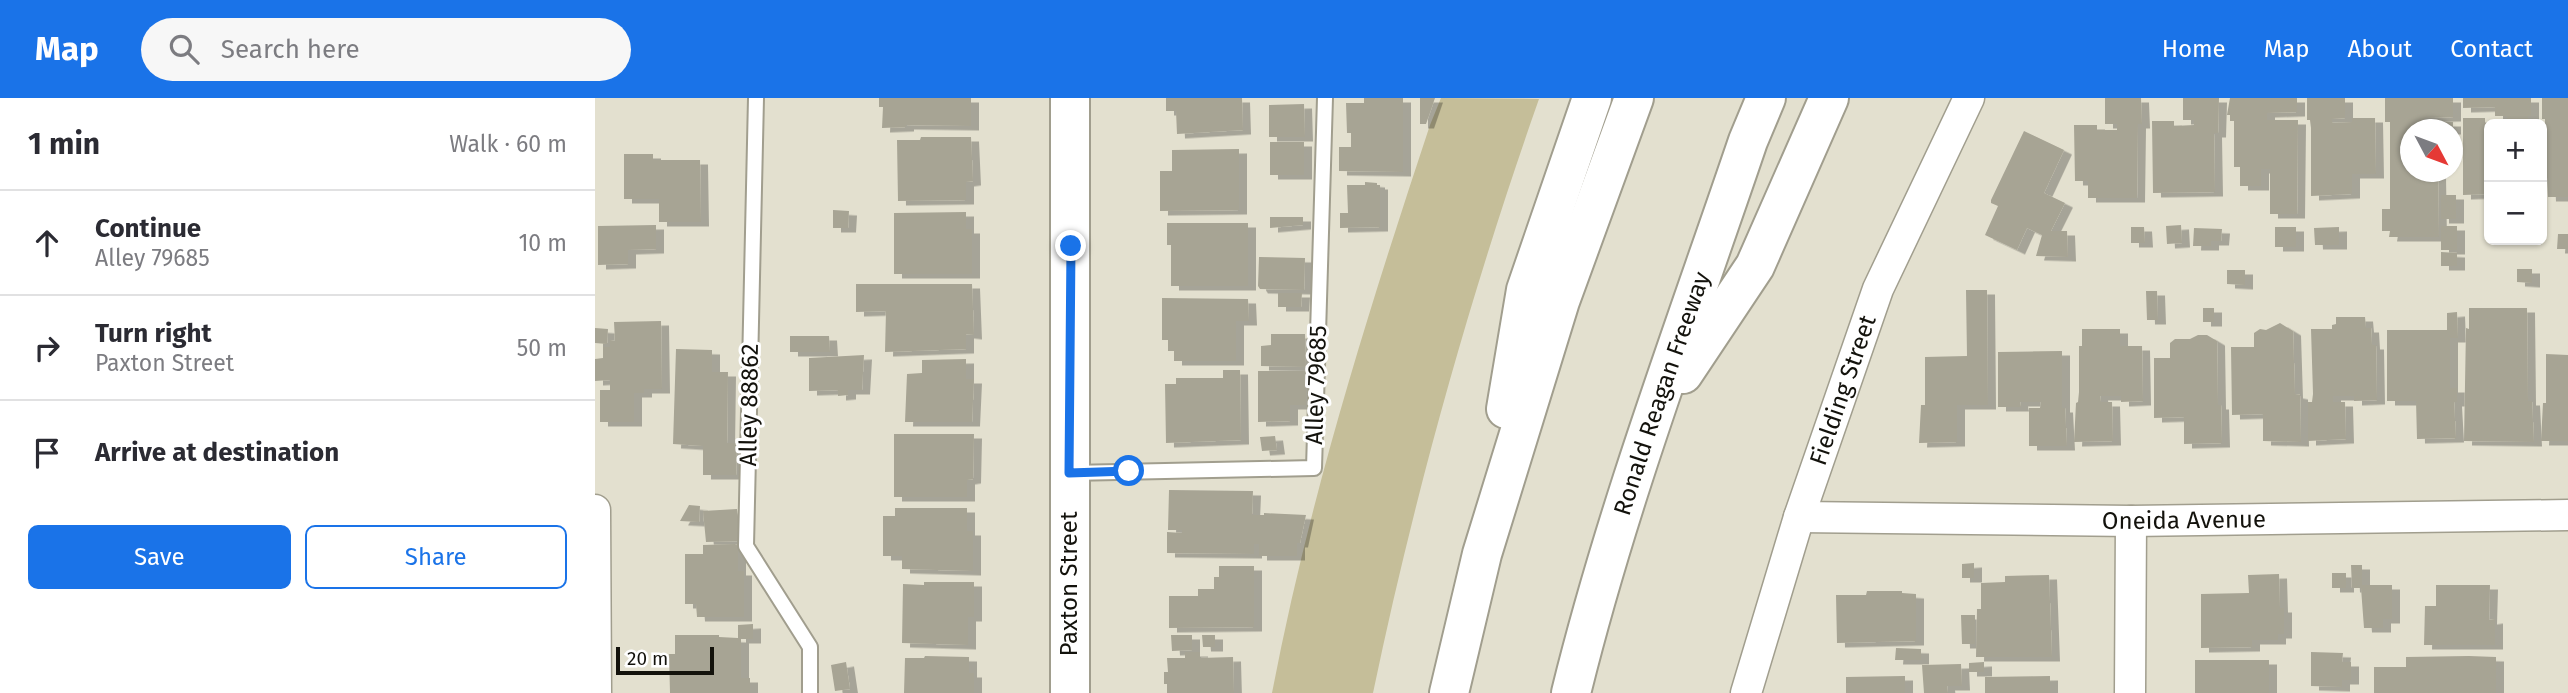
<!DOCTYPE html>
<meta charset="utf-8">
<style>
body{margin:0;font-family:"Fira Sans",sans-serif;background:#f7f7f7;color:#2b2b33}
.controls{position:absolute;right:21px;top:21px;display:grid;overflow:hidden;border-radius:10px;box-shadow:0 2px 5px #0004}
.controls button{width:63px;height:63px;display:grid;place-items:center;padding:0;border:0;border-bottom:2px solid #e1e1e2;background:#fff;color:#2b2b33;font:35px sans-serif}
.compass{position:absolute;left:1805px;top:21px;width:63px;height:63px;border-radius:50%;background:#fff;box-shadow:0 2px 5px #0004;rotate:131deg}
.scale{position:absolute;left:21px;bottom:18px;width:98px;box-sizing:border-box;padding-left:7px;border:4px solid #13120c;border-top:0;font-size:19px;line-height:24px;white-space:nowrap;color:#13120c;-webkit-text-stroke:5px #fff;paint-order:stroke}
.stop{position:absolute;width:21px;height:21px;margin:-16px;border:5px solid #1a73e8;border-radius:50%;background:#fff}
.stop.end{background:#1a73e8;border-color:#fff;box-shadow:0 2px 7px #0008}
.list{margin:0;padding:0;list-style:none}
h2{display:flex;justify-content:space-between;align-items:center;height:91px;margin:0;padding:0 28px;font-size:30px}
h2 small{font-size:23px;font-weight:400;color:#7c7c81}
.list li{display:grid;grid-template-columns:46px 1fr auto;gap:21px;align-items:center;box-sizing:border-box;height:105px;padding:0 28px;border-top:2px solid #e1e1e2}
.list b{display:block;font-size:26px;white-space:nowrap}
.list p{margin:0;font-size:23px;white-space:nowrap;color:#7c7c81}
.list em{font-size:23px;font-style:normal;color:#7c7c81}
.actions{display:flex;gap:14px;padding:21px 28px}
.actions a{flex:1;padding:16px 0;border:2px solid #1a73e8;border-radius:10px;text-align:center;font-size:24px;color:#1a73e8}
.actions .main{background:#1a73e8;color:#fff}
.icon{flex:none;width:38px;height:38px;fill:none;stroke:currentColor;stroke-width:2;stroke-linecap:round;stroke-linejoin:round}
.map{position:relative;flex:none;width:1973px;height:595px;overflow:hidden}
header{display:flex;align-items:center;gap:42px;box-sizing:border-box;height:98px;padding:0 35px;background:#1a73e8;color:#fff}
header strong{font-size:33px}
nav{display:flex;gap:38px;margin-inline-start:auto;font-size:24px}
.search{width:490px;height:63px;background:#f7f7f7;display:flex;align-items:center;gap:18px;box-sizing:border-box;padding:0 24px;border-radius:38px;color:#7c7c81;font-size:26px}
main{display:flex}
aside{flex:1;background:#fff}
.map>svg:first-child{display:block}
</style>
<header>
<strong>Map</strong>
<div class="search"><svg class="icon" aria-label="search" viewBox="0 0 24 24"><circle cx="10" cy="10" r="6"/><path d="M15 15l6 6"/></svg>Search here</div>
<nav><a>Home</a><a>Map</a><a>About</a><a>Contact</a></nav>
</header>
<main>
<aside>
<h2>1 min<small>Walk · 60 m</small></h2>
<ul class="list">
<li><svg class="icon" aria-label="ahead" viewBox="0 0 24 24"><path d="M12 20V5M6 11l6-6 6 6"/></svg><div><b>Continue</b><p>Alley 79685</p></div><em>10 m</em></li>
<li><svg class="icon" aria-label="right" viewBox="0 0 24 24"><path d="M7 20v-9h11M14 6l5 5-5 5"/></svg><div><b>Turn right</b><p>Paxton Street</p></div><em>50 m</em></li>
<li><svg class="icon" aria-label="arrive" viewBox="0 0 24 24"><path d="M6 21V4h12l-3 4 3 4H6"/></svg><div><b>Arrive at destination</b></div></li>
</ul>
<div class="actions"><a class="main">Save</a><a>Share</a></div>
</aside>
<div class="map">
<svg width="1973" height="595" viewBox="0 0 1973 595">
<defs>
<filter id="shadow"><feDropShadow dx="8" dy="4.5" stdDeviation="0" flood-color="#0004"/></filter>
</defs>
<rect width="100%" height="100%" fill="#e3e0cf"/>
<path fill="#c5be99" d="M846 0 944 1C876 194 820 394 778 595H677C714 401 773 214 835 27Z"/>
<path fill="#a7a494" filter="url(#shadow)" d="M284 0H376V28L311 27V29L287 30 288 9H284Z
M571 0H647L648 32 582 36 581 13H571Z
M769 0H808V74L744 73V49H756V35H752L751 5H769Z
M825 0H840L831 26H825Z
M1510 0H1546L1547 26H1543L1542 100H1493V83H1480L1479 27H1502V32H1522V26H1510Z
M1588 0H1624L1623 35H1619L1620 94 1558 95 1557 23H1579V28L1599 27V22H1588Z
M1635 0H1702V14L1672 15V22H1703L1702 116H1675V71H1666V88H1645V69H1639V23H1635V17H1632Z
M1712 0H1750V20L1737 21V25L1757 24V20H1780L1781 76H1757V96L1716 98V30L1715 22H1712Z
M1790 0H1858V19L1830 20V24H1858V32H1815V74H1843L1844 139H1794L1795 133H1787V111H1795V24H1790Z
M1868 0H1936V18H1933V26H1912V18H1900V9L1868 10Z
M1947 0H1973V99H1953L1951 59H1947V48L1950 47V21H1947Z
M709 6 710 39H674V7Z
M1868 20H1890V25H1894V96L1868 97Z
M1429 33 1469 52 1449 95 1470 105 1456 133H1472L1473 159 1441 158 1447 137 1432 130 1422 152 1390 137 1403 108 1396 105V102Z
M326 39H376L378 83 371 84V102L303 103 302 42H325Z
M675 44H709V77H675Z
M644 51V112L565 113V73H577V52Z
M29 56H58V62H105L106 124H64V101H29Z
M770 84 782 85V87H785V129L745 130V115H753L752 87H770Z
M1846 97H1861V121H1846Z
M238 112 254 113 253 130H238Z
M371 114V131H377V176H299V115Z
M675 119H708V127L675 130Z
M572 125H653V188H576V147H572Z
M61 127V151L33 152V166L3 167V128Z
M1586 127 1587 145 1572 146 1571 128Z
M1846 128H1862V152H1846Z
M1536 129H1549L1550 145H1536Z
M1680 129H1701V149H1680Z
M1744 129V147H1720L1719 130Z
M1599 130 1627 131 1626 143H1616V148H1598Z
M1963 136H1973V151H1962Z
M1846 154 1862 155V168H1846Z
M664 159 710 160 709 192 665 191 663 188Z
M1922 171H1937V185L1922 184Z
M1632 172H1650V187L1632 186Z
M261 186H377L379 237 371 236V251L290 254 291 213 261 214Z
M1371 192H1392L1393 307H1362V344L1324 345 1326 307H1330V259L1372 258Z
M1551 193H1562L1563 222H1552Z
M683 195H707L706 209H683Z
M567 200 653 201 654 223H641V263H579V253H573V242H567Z
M1608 210H1619V224H1608Z
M1874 210H1932L1933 303H1937L1939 344 1869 343 1871 230 1874 231Z
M1862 214 1863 240H1855V290H1862V304H1859L1861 340 1822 341 1821 303H1792V232H1852V215Z
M1741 219H1770L1771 230H1776L1777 247H1781L1782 302 1759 303V298H1738V304H1750L1751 341 1713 343V304H1717L1718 296 1716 231H1737V227L1741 226Z
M66 223 67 291H49V295H39V324H5V292H15V282L0 283V261L8 260V249H15V242L20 243 19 224Z
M1685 225 1698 233 1700 296 1705 297 1706 344 1668 343V316L1637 317 1636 249H1659V235L1665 231 1671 232Z
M0 230 13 231 12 246 0 245Z
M1487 231H1525V248H1547L1548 303 1526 304V298H1505L1506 304H1517L1518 343 1479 344 1481 305 1483 304 1484 294V248H1487Z
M676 236H710L711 269 666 268V248L676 247Z
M1603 237H1612L1622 243 1623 307H1626L1627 345 1589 346V319L1559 320V260H1575V245L1580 241H1595Z
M195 238H234L235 254H195Z
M81 251 117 252V274H133L132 345H142L141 377H108V348L78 346Z
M1467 253V310H1470L1472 348H1434V310H1445L1446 304H1425L1426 309H1403V254Z
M1951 256 1973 257V343H1946L1948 305H1951Z
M269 257 267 292H253V297L243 298V292L214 293V260Z
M371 261V281H379L377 324H310L312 276 327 275V262Z
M628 272H645L646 342 571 345 570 286H581V280H628Z
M663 273H711V307H695V323L663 324Z
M299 336H379L378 381 372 382V399H299Z
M680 338 682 352 667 353 665 339Z
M574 392 658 393 657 417H669V415L711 417 705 445H702V458H664V446H659V456L572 455V434L587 435V432H573Z
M94 407 105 408 104 424 85 423Z
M300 410H372V433H378V473L307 471V458H288V418H300Z
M142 411 146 443 111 444 108 413Z
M140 446 143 448V473H149V519H102L101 506H90V456H108V447Z
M1379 465V480H1367V466Z
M1756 467H1767V487H1797V521H1788V530H1769L1766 490H1757Z
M624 468H659V529L574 530V498H603V491H619V479H624Z
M1737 475H1751V490H1737Z
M1684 476 1685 510H1689V536H1683V542H1657V549L1606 550V496L1654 495 1653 477Z
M1454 477 1457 559H1381L1382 511H1386V485L1410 484V478Z
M329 484H379V519H373V547L307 545 308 486 329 487Z
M1841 487H1895L1894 522 1900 521V547H1829L1830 508H1841Z
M1272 493H1307V495L1321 496V543L1242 545 1241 497H1271Z
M1366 517H1380V546H1367Z
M158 526V541H146V580H155V595H75L74 556H80V537H124V539L143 540V527Z
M576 537H597V552L577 553Z
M607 537H620V549H608Z
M1301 550 1326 551V562H1300Z
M590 554H605V560L638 559 639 595H572V586H569V574H573L572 560H590Z
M1716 554 1748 555 1747 564H1756V582H1747V589L1716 588Z
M330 558 374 559V575H379V595H309L310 560H329Z
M1874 558 1901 559V595H1779V569H1811V559Z
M1600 562H1674V595H1600Z
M251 564 255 591 240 593 236 567Z
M1389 564V574H1374V565Z
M1366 566 1367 588H1352L1353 595H1329L1327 567Z
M1310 578V595H1251V579Z
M1455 578V595H1390V579Z"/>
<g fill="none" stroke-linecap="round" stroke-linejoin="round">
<g stroke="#a19e8e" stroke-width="18">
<path id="lane" d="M161 0 151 448 215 549V595
M475 375 719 370 730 0"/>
</g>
<g stroke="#a19e8e" stroke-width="33">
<g id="street">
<path d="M0 412 1 595"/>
<path id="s1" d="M1204 419 1536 423 1973 417"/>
<path id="s2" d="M1151 595 1204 419 1283 191 1374 0"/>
<path d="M1535 595 1536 423"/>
</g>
</g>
<g stroke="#a19e8e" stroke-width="42">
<path id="secondary" d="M475 0V595"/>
</g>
<g stroke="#a19e8e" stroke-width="42">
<g id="highway">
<path d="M1088 276 1160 168 1234 0"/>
<path d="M911 311 931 192 997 0"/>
<path d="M854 595 887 456 965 203 1039 0"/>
<path id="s3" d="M976 595C1022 408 1091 226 1153 43L1171 0"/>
</g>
</g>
<use href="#lane" stroke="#fff" stroke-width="14"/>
<use href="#street" stroke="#fff" stroke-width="30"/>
<use href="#secondary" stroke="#fff" stroke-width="38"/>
<use href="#highway" stroke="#fff" stroke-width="38"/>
</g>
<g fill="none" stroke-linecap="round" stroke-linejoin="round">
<path stroke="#1a73e8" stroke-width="9" d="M476 148 474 375 534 373"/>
</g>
<g text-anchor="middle" stroke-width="6" stroke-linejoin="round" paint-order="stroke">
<g font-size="24" fill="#13120c" stroke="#fff">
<text transform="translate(721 287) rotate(-88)" y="8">Alley 79685</text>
<text dy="8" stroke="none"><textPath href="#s2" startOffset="318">Fielding Street</textPath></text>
<text dy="8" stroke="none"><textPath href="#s3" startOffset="313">Ronald Reagan Freeway</textPath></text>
<text transform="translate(154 307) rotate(-89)" y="8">Alley 88862</text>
<text dy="8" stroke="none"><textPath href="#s1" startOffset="385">Oneida Avenue</textPath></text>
<text transform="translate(474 486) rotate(-90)" y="8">Paxton Street</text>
</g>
</g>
</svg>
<div class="controls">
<button>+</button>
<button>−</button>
</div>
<svg class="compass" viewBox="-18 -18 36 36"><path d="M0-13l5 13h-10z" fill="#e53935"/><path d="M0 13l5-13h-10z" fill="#7c7c81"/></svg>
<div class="scale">20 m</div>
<div class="stop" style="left:534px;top:373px"></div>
<div class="stop end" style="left:476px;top:148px"></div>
</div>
</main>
